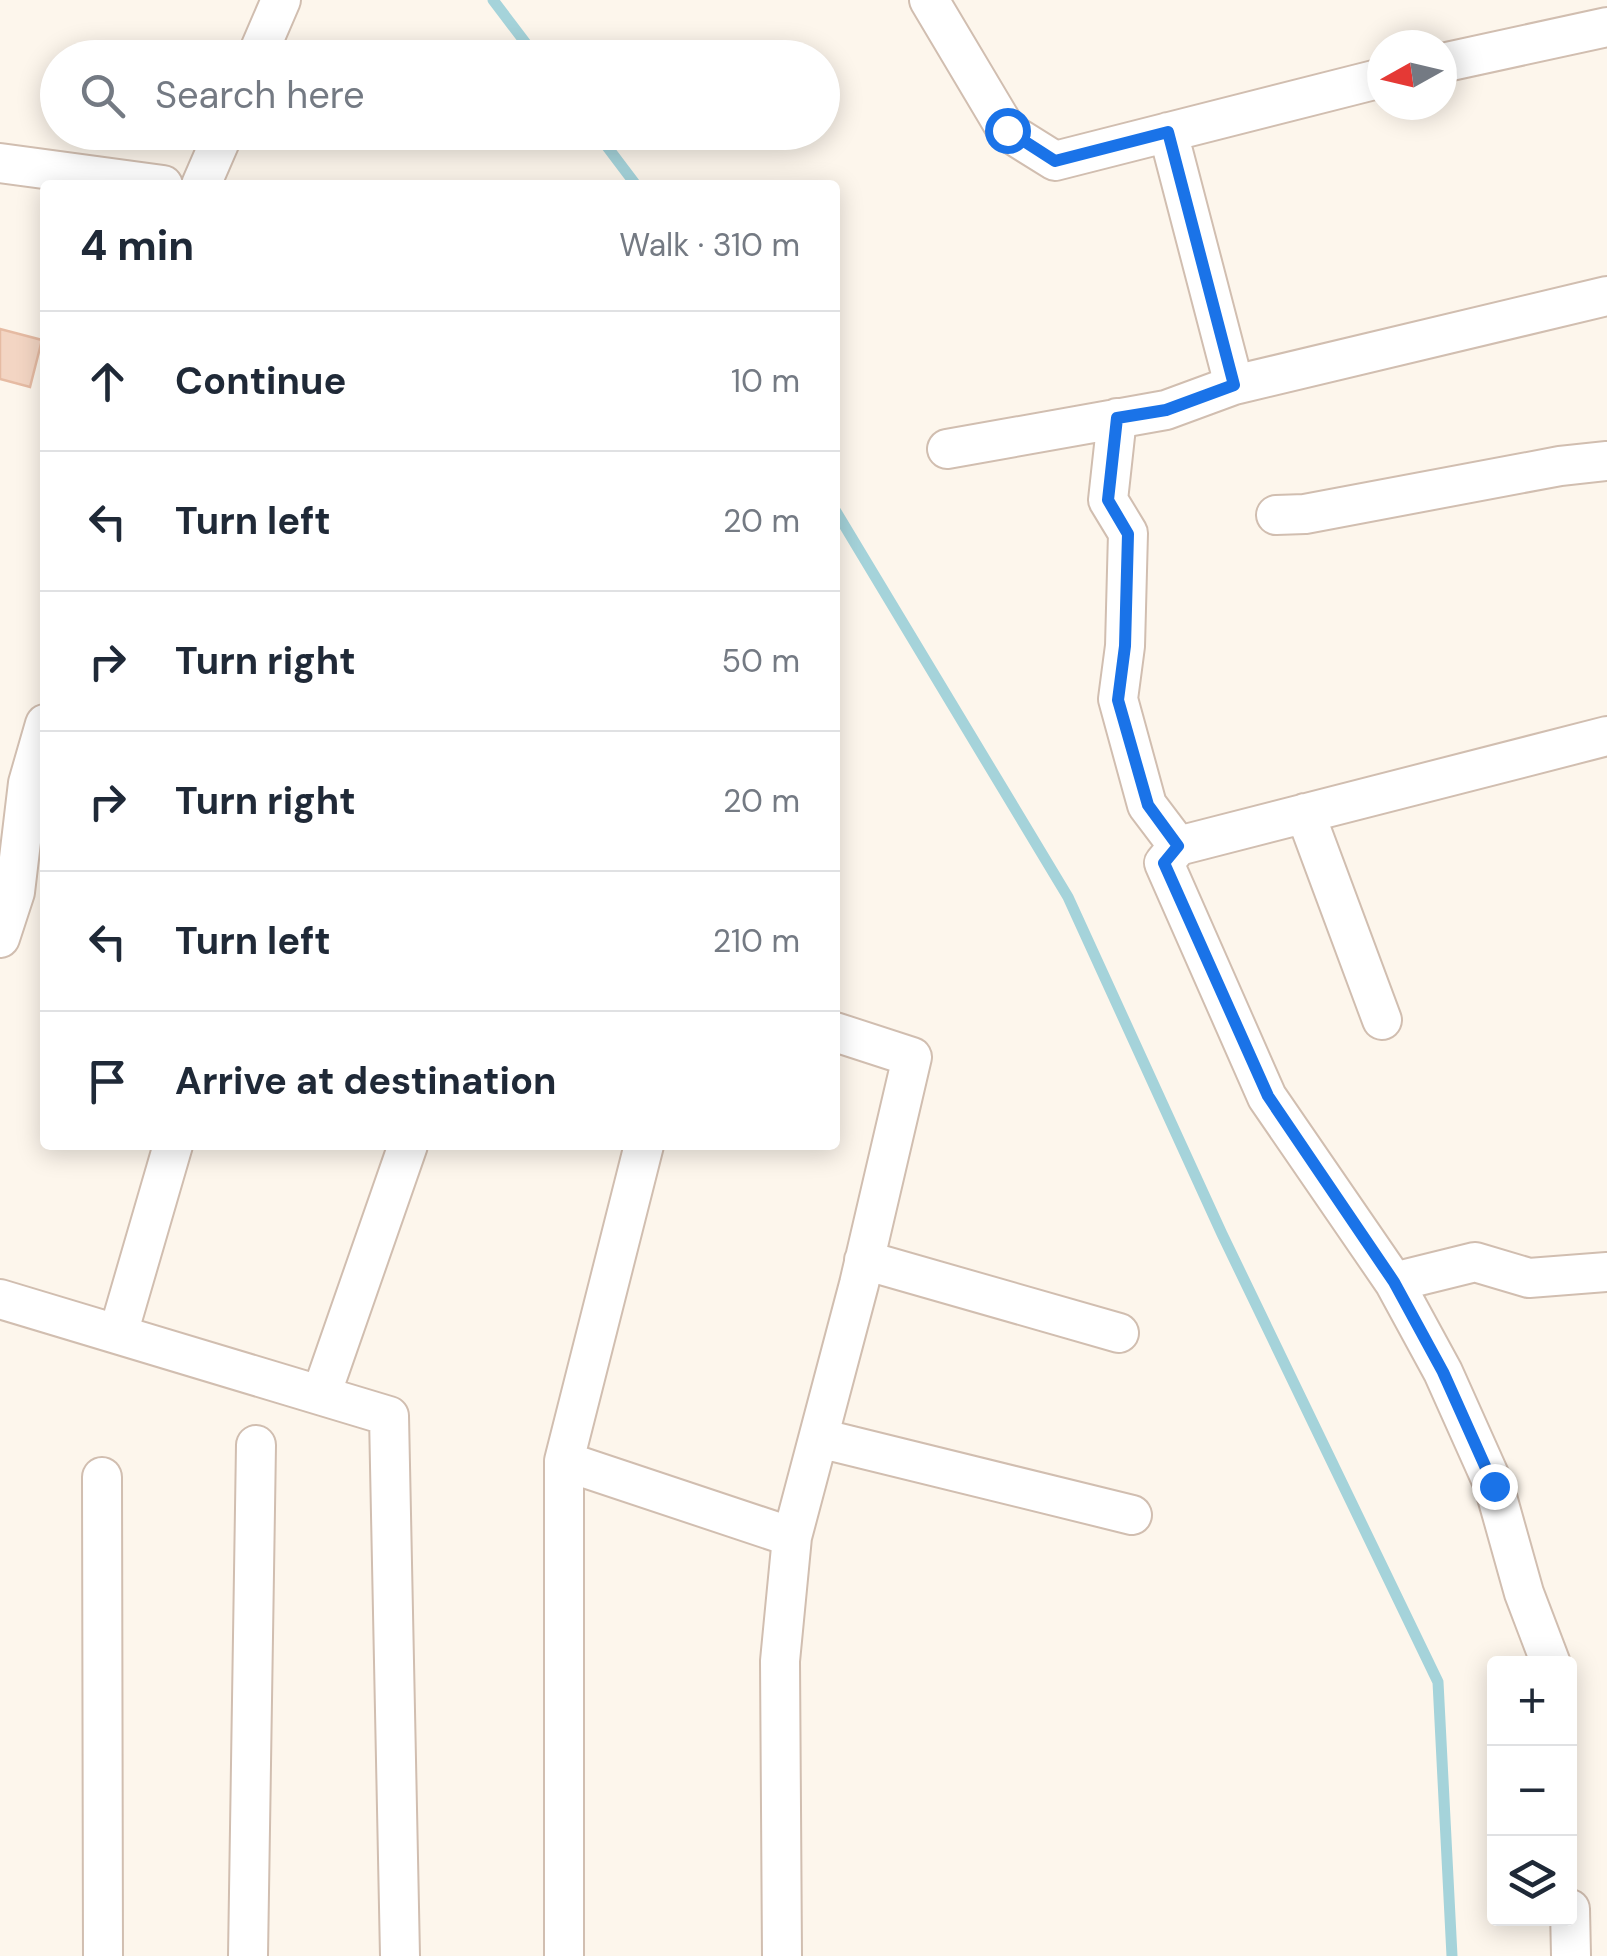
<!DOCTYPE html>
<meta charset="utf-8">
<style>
body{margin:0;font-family:"DM Sans",sans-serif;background:#f6f6f7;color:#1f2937}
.controls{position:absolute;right:30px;bottom:30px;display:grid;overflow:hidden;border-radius:10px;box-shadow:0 5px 25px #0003}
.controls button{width:90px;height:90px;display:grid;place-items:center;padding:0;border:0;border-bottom:2px solid #e0e1e3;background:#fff;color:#1f2937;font:50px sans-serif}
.compass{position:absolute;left:1367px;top:30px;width:90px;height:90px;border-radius:50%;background:#fff;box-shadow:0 5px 25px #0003;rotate:262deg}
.stop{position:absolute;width:30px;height:30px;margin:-22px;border:8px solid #1a73e8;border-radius:50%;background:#fff}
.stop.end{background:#1a73e8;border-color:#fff;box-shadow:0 2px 10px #0008}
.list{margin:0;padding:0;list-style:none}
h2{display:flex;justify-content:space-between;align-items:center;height:130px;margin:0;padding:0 40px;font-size:42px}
h2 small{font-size:32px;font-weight:400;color:#747a83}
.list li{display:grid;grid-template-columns:65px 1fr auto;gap:30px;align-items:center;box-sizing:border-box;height:140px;padding:0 40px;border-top:2px solid #e0e1e3}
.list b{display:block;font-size:38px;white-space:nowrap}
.list em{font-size:32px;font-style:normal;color:#747a83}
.icon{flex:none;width:55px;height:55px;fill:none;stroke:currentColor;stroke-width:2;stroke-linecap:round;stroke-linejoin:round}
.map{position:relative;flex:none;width:1607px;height:1956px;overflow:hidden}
.search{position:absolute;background:#fff;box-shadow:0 5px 25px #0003;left:40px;top:40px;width:800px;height:110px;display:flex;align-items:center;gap:25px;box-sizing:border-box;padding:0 35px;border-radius:55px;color:#747a83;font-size:38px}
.panel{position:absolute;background:#fff;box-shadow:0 5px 25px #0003;left:40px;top:180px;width:800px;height:970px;border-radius:10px}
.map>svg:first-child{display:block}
</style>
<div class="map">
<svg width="1607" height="1956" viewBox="0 0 1607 1956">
<rect width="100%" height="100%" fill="#fdf6ec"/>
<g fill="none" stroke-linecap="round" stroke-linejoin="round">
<path stroke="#a5d3da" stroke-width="11" d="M493 0 537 58
M596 132 636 185
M835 510 1068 897 1222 1234 1438 1682 1452 1956"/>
</g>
<path fill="#f3d5c3" stroke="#e6bba3" stroke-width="2.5" d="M0 329 42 340 30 387 0 379Z"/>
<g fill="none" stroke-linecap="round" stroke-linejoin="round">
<g stroke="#d1beb0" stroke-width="42">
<path id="minor" d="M929 0 1007 131 1055 161 1382 78
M256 58 281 0
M1442 63 1607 27
M1168 132 1234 385
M0 163 163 185
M201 185 224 132
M1117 418 1108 500 1128 533 1125 646 1118 699 1147 805 1178 846
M947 449 1166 410 1234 385 1607 296
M1276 515 1305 514 1560 466 1607 461
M1607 736 1178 846 1164 863 1267 1097 1394 1282 1475 1262 1529 1278 1607 1272
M1305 813 1382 1020
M0 938 15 892 28 783 45 724
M864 1260 1119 1333
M1394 1282 1443 1372 1494 1486 1524 1593 1551 1664
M0 1299 389 1416 400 1956
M118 1334 173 1145
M321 1395 408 1145
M819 1438 1132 1515
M564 1461 644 1145
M102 1477 103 1956
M1570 1909 1571 1956
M248 1956 256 1445
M564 1956V1461L792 1537
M782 1956 780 1661 792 1537 859 1284 912 1057 835 1032"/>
</g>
<use href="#minor" stroke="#fff" stroke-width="38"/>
</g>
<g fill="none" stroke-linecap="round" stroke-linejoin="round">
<path stroke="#1a73e8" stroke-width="12" d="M1007 130 1055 161 1168 132 1234 385 1166 410 1117 418 1108 500 1128 534 1125 646 1118 700 1148 805 1178 846 1164 863 1268 1096 1394 1282 1443 1372 1494 1486"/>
</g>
</svg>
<div class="controls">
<button>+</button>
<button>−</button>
<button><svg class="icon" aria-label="layers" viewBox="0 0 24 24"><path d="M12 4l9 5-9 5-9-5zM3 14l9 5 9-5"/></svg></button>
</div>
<svg class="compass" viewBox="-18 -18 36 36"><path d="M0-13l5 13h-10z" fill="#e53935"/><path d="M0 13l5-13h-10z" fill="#747a83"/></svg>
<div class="stop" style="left:1007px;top:130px"></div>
<div class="stop end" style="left:1494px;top:1486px"></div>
<div class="search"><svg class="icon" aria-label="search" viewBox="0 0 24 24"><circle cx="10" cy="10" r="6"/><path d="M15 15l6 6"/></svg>Search here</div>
<section class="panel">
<h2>4 min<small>Walk · 310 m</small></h2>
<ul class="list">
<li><svg class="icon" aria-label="ahead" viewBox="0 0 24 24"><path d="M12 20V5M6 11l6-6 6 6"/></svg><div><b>Continue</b></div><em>10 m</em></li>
<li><svg class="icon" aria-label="left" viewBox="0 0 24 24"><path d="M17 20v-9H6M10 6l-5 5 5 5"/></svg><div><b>Turn left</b></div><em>20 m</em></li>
<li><svg class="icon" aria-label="right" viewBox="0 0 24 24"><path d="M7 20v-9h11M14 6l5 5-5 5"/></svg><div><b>Turn right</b></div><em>50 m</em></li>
<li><svg class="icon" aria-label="right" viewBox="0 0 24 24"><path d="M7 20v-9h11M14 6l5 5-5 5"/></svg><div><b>Turn right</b></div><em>20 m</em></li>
<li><svg class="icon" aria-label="left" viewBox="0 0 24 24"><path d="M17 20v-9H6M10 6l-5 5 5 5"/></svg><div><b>Turn left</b></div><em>210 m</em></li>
<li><svg class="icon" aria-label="arrive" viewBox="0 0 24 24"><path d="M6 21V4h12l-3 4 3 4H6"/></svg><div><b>Arrive at destination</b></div></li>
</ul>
</section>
</div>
